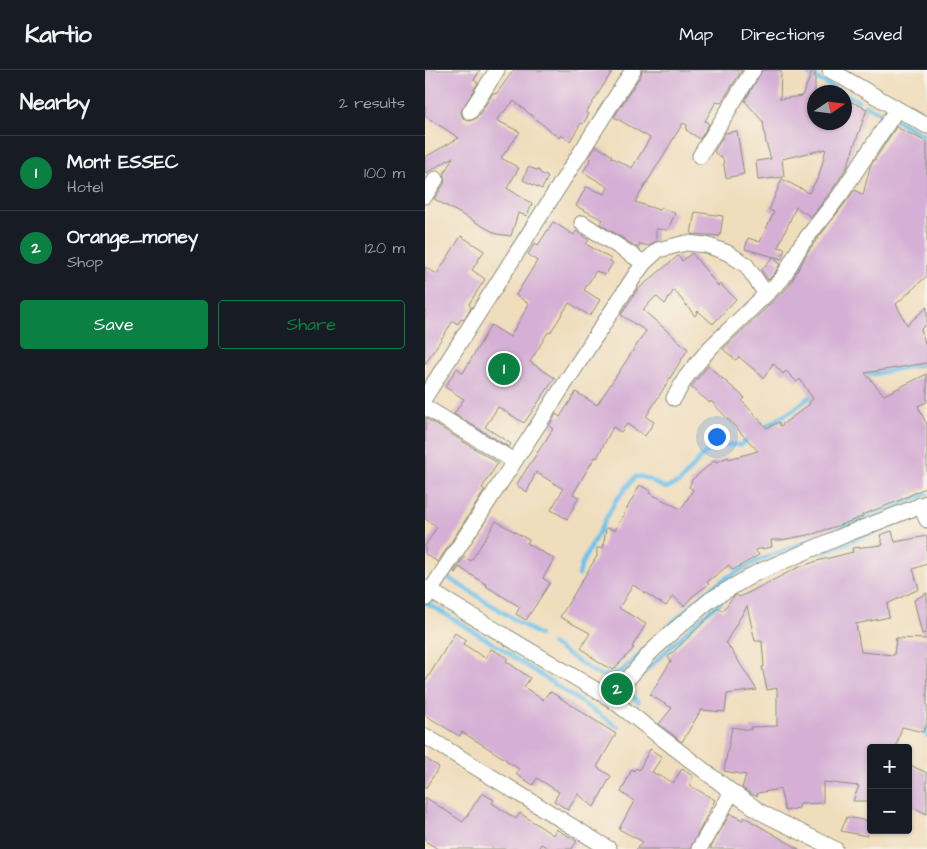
<!DOCTYPE html>
<meta charset="utf-8">
<style>
body{margin:0;font-family:"Architects Daughter",sans-serif;background:#20242c;color:#f1f3f6}
.controls{position:absolute;right:15px;bottom:15px;display:grid;overflow:hidden;border-radius:5px;box-shadow:0 1px 4px #0004}
.controls button{width:45px;height:45px;display:grid;place-items:center;padding:0;border:0;border-bottom:1px solid #363941;background:#171b24;color:#f1f3f6;font:25px sans-serif}
.compass{position:absolute;left:382px;top:15px;width:45px;height:45px;border-radius:50%;background:#171b24;box-shadow:0 1px 4px #0004;rotate:77deg}
.you{position:absolute;left:291px;top:366px;width:18px;height:18px;margin:-12px;border:4px solid #fff;border-radius:50%;background:#1a73e8;box-shadow:0 0 0 8px #1a73e833}
.badge{display:grid;place-items:center;width:32px;height:32px;border-radius:50%;background:#0b8043;color:#fff;font-size:16px;font-weight:700}
.pin{position:absolute;translate:-50% -50%;border:2px solid #fff;box-shadow:0 1px 5px #0006}
.list{margin:0;padding:0;list-style:none}
h2{display:flex;justify-content:space-between;align-items:center;height:65px;margin:0;padding:0 20px;font-size:21px}
h2 small{font-size:16px;font-weight:400;color:#9ea1a6}
.list li{display:grid;grid-template-columns:32px 1fr auto;gap:15px;align-items:center;box-sizing:border-box;height:75px;padding:0 20px;border-top:1px solid #363941}
.list b{display:block;font-size:19px;white-space:nowrap}
.list p{margin:0;font-size:16px;white-space:nowrap;color:#9ea1a6}
.list em{font-size:16px;font-style:normal;color:#9ea1a6}
.actions{display:flex;gap:10px;padding:15px 20px}
.actions a{flex:1;padding:11px 0;border:1px solid #0b8043;border-radius:5px;text-align:center;font-size:18px;color:#0b8043}
.actions .main{background:#0b8043;color:#fff}
.map{position:relative;flex:none;width:502px;height:779px;overflow:hidden}
header{display:flex;align-items:center;gap:30px;box-sizing:border-box;height:70px;padding:0 25px;background:#171b24;border-bottom:1px solid #363941}
header strong{font-size:24px}
nav{display:flex;gap:28px;margin-inline-start:auto;font-size:18px}
main{display:flex}
aside{flex:1;background:#171b24}
.map>svg:first-child{display:block}
</style>
<header>
<strong>Kartio</strong>
<nav><a>Map</a><a>Directions</a><a>Saved</a></nav>
</header>
<main>
<aside>
<h2>Nearby<small>2 results</small></h2>
<ul class="list">
<li><span class="badge">1</span><div><b>Mont ESSEC</b><p>Hotel</p></div><em>100 m</em></li>
<li><span class="badge">2</span><div><b>Orange_money</b><p>Shop</p></div><em>120 m</em></li>
</ul>
<div class="actions"><a class="main">Save</a><a>Share</a></div>
</aside>
<div class="map">
<svg width="502" height="779" viewBox="0 0 502 779">
<rect width="100%" height="100%" fill="#f7f3e8"/>
<filter id="ink" filterUnits="userSpaceOnUse"><feTurbulence type="fractalNoise" baseFrequency=".02" numOctaves="2"/><feDisplacementMap in="SourceGraphic" scale="10" xChannelSelector="R" yChannelSelector="G"/><feConvolveMatrix kernelMatrix="1 2 1 2 8 2 1 2 1" color-interpolation-filters="sRGB"/></filter>
<filter id="wash" filterUnits="userSpaceOnUse"><feTurbulence type="fractalNoise" baseFrequency=".0096" numOctaves="4" result="noise"/><feDisplacementMap in="SourceGraphic" scale="20" xChannelSelector="R" yChannelSelector="G"/><feGaussianBlur stdDeviation="1.12" result="paint"/><feColorMatrix in="noise" values="0 0 0 0 0 0 0 0 0 0 0 0 0 0 0 0 0 1.4 0 .05"/><feComposite in="paint" operator="in"/></filter>
<g filter="url(#wash)">
<rect width="100%" height="100%" fill="#f0ddbc"/>
<g fill="none" stroke-linecap="round" stroke-linejoin="round">
<path stroke="#6fc3eb" stroke-width="4.5" d="M376 0 417 22
M420 24 433 31
M440 35 461 46
M468 49 502 67
M438 305 449 304 502 293
M337 359 368 340 390 323
M397 483 497 444
M19 505 114 565
M154 505 157 493 191 430 210 407C222 405 229 414 241 418L255 412 280 383 298 375H315L326 367
M0 532 71 575 193 657
M243 557 281 522 301 508 332 491 502 424
M127 574 172 604C193 611 205 593 219 580
M213 632C207 627 205 620 208 613L279 545 296 532
M502 659 500 662 502 666"/>
</g>
<g id="blocks">
<path fill="#d5afd5" d="M0 0H55L49 10 53 13 36 41 37 47 40 50 45 51 53 47 68 23 71 24 89 0H188L161 43 164 44 158 54 156 53 145 71 136 65 134 68 89 31 71 50 95 62 76 88 94 98 82 118 107 134 102 146 93 143 86 166 72 164 9 129 19 114 20 109 19 104 28 87 0 104V87L34 68 0 46Z
M217 0H317L296 33 291 32 280 51 284 54 275 69 261 60 262 55 258 53 210 132 234 140 235 137 250 143 243 160 231 159V171L224 176 215 174 213 178 175 154 178 150 151 136 161 117 180 124 183 117 158 102 166 89 164 87 171 76 183 83 187 86 186 87 207 98 225 68 189 47 216 5Z
M337 0H356L355 29 377 26 388 0H390V52H420V37L422 30 442 39 422 97 407 120 386 147 371 137 353 177 360 179 357 189 320 179 323 168 335 172 349 142 344 140 357 109 384 123 394 106 401 79 357 89 359 107 333 110 331 91 346 89 341 73 338 52 320 31Z
M471 57 502 72V206L471 234 482 255 502 237V254L496 259 502 280V293L440 303 459 325 502 304V332L493 336 502 355V417L473 431 437 445V447L412 456 388 464 356 470H346L347 477 330 480 334 485 308 500 304 495 282 512 284 514 268 526 259 536 248 526 241 536 208 515 194 538 221 554 207 577 209 578 188 600 185 597 184 598 173 592 156 578 165 563 135 547 172 486V478H178L181 458 190 460 215 415 225 421 224 423 256 439 268 420 264 417 267 410 290 390 291 392 303 387 304 389 333 381 286 331 285 333 266 317 283 296 320 328 317 331 342 358 354 352 355 356 385 334 384 332 388 329 375 309 372 312 361 301 358 304 348 293 339 308 314 287 311 290 298 279 364 216 384 180 430 120 438 125 445 97Z
M312 61 319 104 301 108 298 89 289 82 300 63Z
M103 97 115 101 114 102 123 107 117 119 98 110Z
M270 142 298 146 295 166 266 164Z
M128 152 149 165 151 161 164 170 161 174 186 189 185 191 188 193 180 205 171 201 159 220 175 230 165 246 144 233 125 263 123 262 105 292 130 308 99 353 73 337 60 357 86 374 84 377 29 344 39 329 20 317 32 298 38 303 66 255 85 267 104 234 91 225 112 191 103 184 110 173 113 175Z
M36 166 59 181 47 200 60 209 44 234 46 238 38 250 36 249 33 254 28 251 0 294V197L12 204Z
M267 183 293 216 295 214 311 229 288 254 273 241 270 246 249 220 240 234 231 226 218 240 263 279 221 347 229 352 220 366 202 354 196 362 188 357 172 388 170 387 148 424 154 427 142 449 126 440 138 419 111 402 102 422 91 415 128 359 124 356 131 344 135 347 151 322 172 335 221 261 196 245 212 220 253 186 257 191Z
M348 187 355 194 350 203 343 210 336 200Z
M0 348 73 393 57 418 60 420 13 492 0 484V476L12 457 0 449Z
M71 451 104 470 102 473 129 489 118 508 125 513 101 550 91 544 95 537 61 516 62 515 34 497 30 503 29 502 39 487 46 491Z
M467 461 470 472 502 466V494L488 499 494 519 462 534 464 547 431 554 436 582 469 585 471 568 502 569V654L498 662 477 657 471 678H446V731H428L434 716 398 712V733L375 734 374 738 360 741 355 719 333 723 332 726 326 724 317 718 321 705 299 701 307 657 326 660V657L352 656V618L342 620 337 597H339L337 571H330L322 536 301 572 332 620 302 624 300 642 276 640 257 672 234 654 247 638 225 625 246 591 243 587 293 538 298 541 307 528 311 525 315 527 372 498 392 491 428 482 427 478 458 475 455 465Z
M502 523V563L497 564 489 530Z
M30 563 41 570 38 574 60 588 66 579 83 588 81 591 105 608 99 617 118 630 123 623 126 622 191 664 172 697 186 706 169 737 153 724 143 740 129 731 134 722 112 708 108 715 91 704 94 699 81 691 82 690 37 662 34 666 0 645V612Z
M225 679 237 687 227 702 248 713 257 699 268 706 264 715 290 730 265 779H211L218 772 194 759 209 731 196 722 207 699 209 701 211 698 214 700Z
M0 688 14 697 0 719Z
M483 694 502 703V744L483 735Z
M57 723 69 730 67 733 91 749 95 743 128 765 131 759 152 771 147 779H125L116 774 113 779H13L0 771V727L38 752Z
M305 744 318 750 319 747 374 779H285Z
M422 747 443 751 442 766 416 761Z"/>
</g>
</g>
<g filter="url(#ink)">
<use href="#blocks" fill-opacity="0" stroke="#888d78" stroke-width="1"/>
<g fill="none" stroke-linecap="round" stroke-linejoin="round">
<g stroke="#888d78" stroke-width="17">
<path id="minor" d="M405 0 502 56
M45 42 72 0
M275 86 328 0
M0 126 11 109
M157 153 219 193
M0 327 208 0
M249 328 261 307 285 278 357 209 376 175 415 125 472 39
M0 337 89 391
M495 435 502 450
M0 518 186 629 307 722 339 744 410 779
M0 529 209 207 219 193 233 180 261 173 281 175 303 183 321 195 341 224
M186 629 225 583 246 563 285 530 331 503 422 464 502 433
M0 666 184 779
M274 779 307 722"/>
</g>
<use href="#minor" stroke="#fff" stroke-width="15"/>
</g>
</g>
</svg>
<div class="controls">
<button>+</button>
<button>−</button>
</div>
<svg class="compass" viewBox="-18 -18 36 36"><path d="M0-13l5 13h-10z" fill="#e53935"/><path d="M0 13l5-13h-10z" fill="#9ea1a6"/></svg>
<div class="you"></div>
<div class="pin badge" style="left:79px;top:299px">1</div>
<div class="pin badge" style="left:192px;top:619px">2</div>
</div>
</main>
